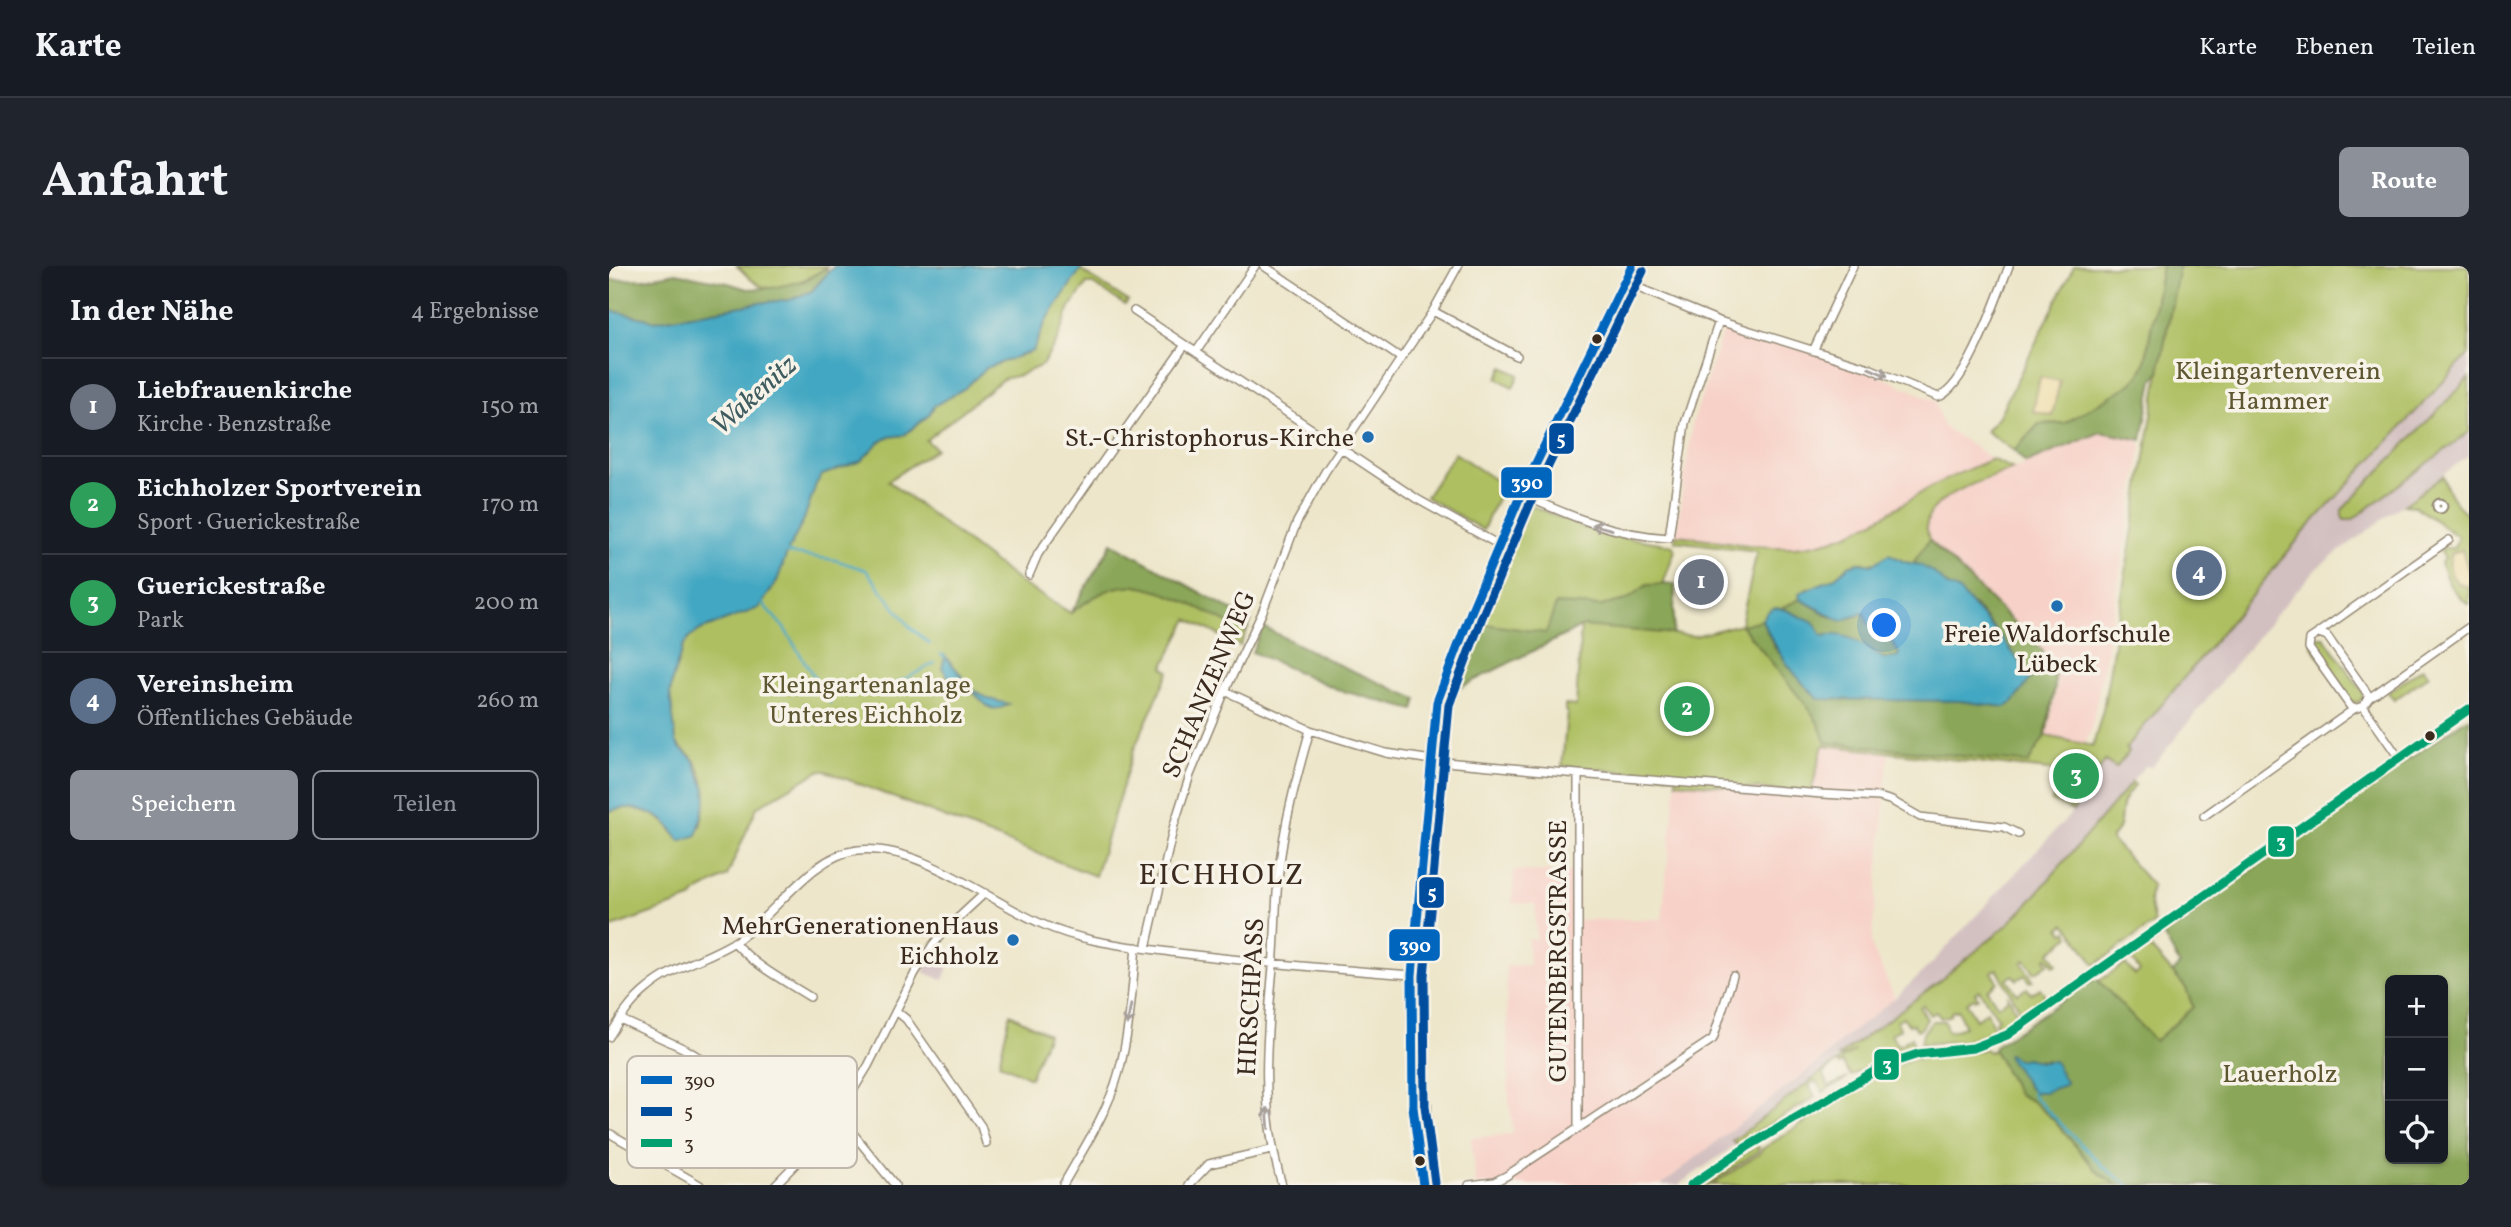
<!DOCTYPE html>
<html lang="de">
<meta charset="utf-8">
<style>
body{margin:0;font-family:Vollkorn,serif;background:#20242c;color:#f1f3f6}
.controls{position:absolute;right:21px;bottom:21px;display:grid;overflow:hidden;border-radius:10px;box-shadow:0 2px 5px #0004}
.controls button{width:63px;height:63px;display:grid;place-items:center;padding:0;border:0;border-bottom:2px solid #363941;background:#171b24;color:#f1f3f6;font:35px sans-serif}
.you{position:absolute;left:1276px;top:360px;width:24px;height:24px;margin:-18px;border:5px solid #fff;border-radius:50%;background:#1a73e8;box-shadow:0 0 0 10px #1a73e833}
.badge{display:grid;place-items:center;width:46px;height:46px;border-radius:50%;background:#8c9099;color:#fff;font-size:23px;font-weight:700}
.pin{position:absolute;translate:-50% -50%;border:4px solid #fff;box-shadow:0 2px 7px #0006}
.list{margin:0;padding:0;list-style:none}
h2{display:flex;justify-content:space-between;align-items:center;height:91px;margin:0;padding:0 28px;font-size:30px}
h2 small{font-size:23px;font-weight:400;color:#9ea1a6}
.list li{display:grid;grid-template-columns:46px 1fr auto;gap:21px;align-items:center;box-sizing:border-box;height:98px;padding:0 28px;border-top:2px solid #363941}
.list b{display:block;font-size:26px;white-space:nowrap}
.list p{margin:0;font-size:23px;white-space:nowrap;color:#9ea1a6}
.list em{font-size:23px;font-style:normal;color:#9ea1a6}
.actions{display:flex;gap:14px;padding:21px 28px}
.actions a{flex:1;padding:16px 0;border:2px solid #8c9099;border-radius:10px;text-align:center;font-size:24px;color:#8c9099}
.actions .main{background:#8c9099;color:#fff}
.icon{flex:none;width:38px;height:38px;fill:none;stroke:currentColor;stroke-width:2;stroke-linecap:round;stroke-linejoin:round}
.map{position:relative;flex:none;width:1860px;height:919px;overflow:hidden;border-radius:10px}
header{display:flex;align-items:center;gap:42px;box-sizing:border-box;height:98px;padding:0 35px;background:#171b24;border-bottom:2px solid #363941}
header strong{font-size:33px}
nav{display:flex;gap:38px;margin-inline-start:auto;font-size:24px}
.intro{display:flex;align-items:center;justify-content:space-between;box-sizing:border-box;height:168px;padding:0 42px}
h1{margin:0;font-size:49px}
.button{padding:18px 32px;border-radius:10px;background:#8c9099;color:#fff;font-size:24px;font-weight:700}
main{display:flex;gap:42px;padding:0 42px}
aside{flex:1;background:#171b24;border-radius:10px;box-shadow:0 2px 5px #0004}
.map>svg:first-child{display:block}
</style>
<header>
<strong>Karte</strong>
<nav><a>Karte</a><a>Ebenen</a><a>Teilen</a></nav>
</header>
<div class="intro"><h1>Anfahrt</h1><a class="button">Route</a></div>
<main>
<aside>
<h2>In der Nähe<small>4 Ergebnisse</small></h2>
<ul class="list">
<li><span class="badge" style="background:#6b7280">1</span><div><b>Liebfrauenkirche</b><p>Kirche · Benzstraße</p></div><em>150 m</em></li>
<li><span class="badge" style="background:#2e9e5b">2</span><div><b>Eichholzer Sportverein</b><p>Sport · Guerickestraße</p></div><em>170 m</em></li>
<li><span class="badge" style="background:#2e9e5b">3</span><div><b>Guerickestraße</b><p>Park</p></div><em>200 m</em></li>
<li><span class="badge" style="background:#5c6f8a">4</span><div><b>Vereinsheim</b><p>Öffentliches Gebäude</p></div><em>260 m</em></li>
</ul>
<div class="actions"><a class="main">Speichern</a><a>Teilen</a></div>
</aside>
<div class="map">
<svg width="1860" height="919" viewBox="0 0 1860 919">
<rect width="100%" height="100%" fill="#f7f3e8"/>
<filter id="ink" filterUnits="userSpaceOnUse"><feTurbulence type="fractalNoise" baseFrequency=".0143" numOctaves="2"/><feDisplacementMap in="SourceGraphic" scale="14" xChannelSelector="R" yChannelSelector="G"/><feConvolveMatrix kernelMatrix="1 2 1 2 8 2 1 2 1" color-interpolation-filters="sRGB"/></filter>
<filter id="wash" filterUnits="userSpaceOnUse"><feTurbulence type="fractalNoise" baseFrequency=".00686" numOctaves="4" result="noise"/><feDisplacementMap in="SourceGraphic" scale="28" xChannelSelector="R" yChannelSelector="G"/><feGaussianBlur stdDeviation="1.57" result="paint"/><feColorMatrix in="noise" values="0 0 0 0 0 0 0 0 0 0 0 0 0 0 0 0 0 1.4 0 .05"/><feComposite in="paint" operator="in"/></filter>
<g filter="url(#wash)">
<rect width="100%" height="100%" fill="#ede6ca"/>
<path fill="#f7d1c8" d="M1114 65 1204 87 1258 104 1326 135 1334 160 1383 193 1317 223 1272 253 1244 266 1220 274 1194 280H1163L1067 269 1083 159Z
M1492 167 1525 172 1530 174 1533 180 1494 404 1482 464 1476 478 1438 471 1448 420 1446 401 1434 382 1321 274 1318 257 1327 240 1341 229Z
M1213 479 1280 488 1274 537 1276 540 1262 679 1286 732 1233 774 1211 795 1052 919H860L867 918 862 872 904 868 900 832 897 700 920 699 919 673H927L926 638 903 637 905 605 969 606V654L1053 653 1067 516 1202 527Z"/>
<path fill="#d2bfc0" d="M1860 88V189L1708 302 1668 347 1543 501 1536 500 1418 639 1397 660 1328 717 1124 873 1127 879 1069 919H1052L1211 795 1233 774 1286 732 1324 696 1459 551 1496 495 1507 502 1520 486 1517 483 1696 265Z
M321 694 339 701 334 714 314 706Z"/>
<path fill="#aebf62" stroke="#747440" stroke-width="2" fill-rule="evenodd" d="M128 0H218C205 11 172 26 155 21 144 18 136 7 128 0Z
M1465 0H1553L1536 97 1530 110 1522 118 1456 157 1430 158 1405 185 1377 165 1390 150Z
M1570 0H1860V88L1696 265 1517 482 1520 486 1507 502 1496 495 1464 545 1443 535 1448 505 1214 479 1202 527 1067 516V510L953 500 958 446 956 445V439L967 440 972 361 844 425 870 357 921 239 975 262 1013 271 1063 279 1066 284 1054 318H1066L1064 368 1086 370 1132 358 1148 285 1066 275 1067 269C1108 273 1153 285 1195 280 1241 274 1277 248 1315 225 1337 212 1361 203 1383 193L1404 203C1380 213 1322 227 1318 257 1317 262 1319 269 1320 274L1432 383 1445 402 1446 420 1437 470 1484 480 1494 444 1550 106ZM1280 288 1296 296 1311 299 1271 433V361L1220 350 1197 322C1207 321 1216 318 1224 313 1232 307 1238 298 1249 297 1263 296 1267 301 1280 288Z
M471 4 519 35 516 39 484 18H478L461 41 447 77 433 99 411 109 394 113 317 174 327 183 279 215 412 317 462 347 503 277 642 355 631 380 579 353 554 401 560 405 525 483 486 610 217 505H210L148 541 118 610 88 626 82 633 0 662V546C22 535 55 549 66 569L91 562C97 536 100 514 83 491 77 485 71 483 67 475L61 428 63 414 74 381 80 372 91 364 150 342 168 315 178 287 195 253 207 218 213 209 252 195 269 177 280 171 295 169 320 149 325 140 356 122 377 102 424 85 437 55ZM337 391 353 410 355 419 380 433 399 439C380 449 373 431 360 424 357 422 352 422 349 420 343 415 339 401 335 395Z
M894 101 910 109 904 121 888 112Z
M1860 112V166L1743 254H1735L1733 250V244Z
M846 187 894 219 874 264 817 231Z
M1834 210C1839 227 1845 238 1860 249V338C1844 328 1836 314 1832 296L1836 292 1831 285 1834 282H1845L1849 271 1806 240 1795 239Z
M1710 371H1715L1754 427 1755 430 1750 436H1741L1703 380 1704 375Z
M1814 402 1820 409 1785 434 1779 426Z
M1523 516 1526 519C1521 525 1514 532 1513 540 1510 555 1514 559 1502 573L1543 619 1540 633 1545 657 1486 699 1461 663 1456 658 1451 662 1455 667 1458 665 1461 670 1441 687 1448 698 1445 700 1438 691 1436 693 1439 698 1426 707 1416 694 1413 697 1424 714 1421 716 1416 709 1408 714 1404 709 1398 713 1408 728 1418 722 1422 728 1431 722 1438 732 1414 749 1388 703 1383 706 1389 716 1378 724 1389 740 1398 734 1399 730 1410 751 1389 764 1386 756 1389 752 1370 724 1366 727 1369 732 1366 734 1364 732 1357 737 1367 753 1378 745 1386 766 1356 775 1312 778 1314 767 1324 755H1335L1339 766 1356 761 1349 744 1342 746V749L1332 752 1327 746 1321 749 1314 739 1311 741 1318 753 1313 762 1308 764 1304 758 1300 759 1294 751 1288 755 1291 763 1282 768 1289 780 1303 771 1304 780 1282 787 1242 810 1233 797 1230 799 1228 796 1214 807 1220 821 1239 812 1214 826 1207 815 1200 819 1206 831 1127 879 1124 875 1215 804 1246 785 1232 792 1229 791 1328 717 1397 660 1418 639Z
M1540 680 1577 722 1584 741 1546 776 1490 715 1516 698 1526 709 1531 705 1522 693Z
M401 748 439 768 421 812 390 797Z
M1376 783 1380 786 1385 784 1409 828 1423 835 1444 853 1487 904 1507 919H1103L1151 887 1153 883 1188 861 1193 856 1194 858 1205 851 1203 847C1232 829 1262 807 1295 796 1321 787 1350 790 1376 783Z
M1147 880 1150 881 1149 885 1099 919H1089Z"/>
<path fill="#8aa658" stroke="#62683b" stroke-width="2" fill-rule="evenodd" d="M1553 0H1570L1550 106 1544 114 1533 174 1492 166 1417 197 1405 185 1430 158 1456 157 1522 118 1530 110 1536 97Z
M217 2 219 6 203 25 181 34 157 36 46 55 0 44V14L35 13 67 7 119 17 138 23 162 22 195 15Z
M1320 274 1432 383 1445 402 1446 420 1436 470 1419 497 1216 476 1210 459 1201 444 1132 359 1153 354 1166 382 1210 433 1351 435 1396 441 1404 437 1422 412 1393 372 1366 340 1311 299 1304 297Z
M503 277 642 355 637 366C604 350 563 325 526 320 503 317 479 334 462 347Z
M1066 318 1064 368 973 360 844 425 870 357 937 367 947 338 992 340 1017 334 1038 319Z
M1191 333 1220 350 1237 353 1255 347 1258 356 1281 367 1290 388 1288 391 1276 393 1263 386 1211 368 1204 356 1173 342Z
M654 361 728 398 808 433 805 444 730 424 643 386Z
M1860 451V919H1507L1487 904 1444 853 1423 835 1409 828 1385 784 1386 780 1487 712 1546 775 1584 741 1577 722 1563 706 1571 699 1553 667ZM1781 714H1834V893H1781ZM1400 788 1409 794C1420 791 1427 797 1438 794L1445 821 1426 827 1419 821Z"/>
<path fill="#eeda9e" stroke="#94825e" stroke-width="2" d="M1431 111 1451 115 1443 150 1424 145Z
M1853 284 1860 307V321C1843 319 1837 302 1843 287Z"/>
<path fill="#42a7c2" stroke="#3e6870" stroke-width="2" d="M225 0H474L437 55 424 85 377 102 356 122 325 140 320 149 295 169 280 171 269 177 252 195 213 209 207 218 195 253 178 287 168 315 150 342 91 364 80 372 74 380 63 414 61 428 67 475 70 481 84 493 96 522 97 532 88 569 71 575C67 571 65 565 61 561 48 545 18 537 0 546V44L47 55 157 36 181 34 203 25Z
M1280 288 1296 296 1311 299 1325 307 1338 320 1349 324 1393 372 1422 412 1404 437 1396 441 1351 435 1210 433C1184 410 1167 385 1153 354 1162 336 1173 342 1188 349 1192 351 1201 353 1204 356 1209 360 1209 366 1214 370 1239 364 1256 381 1276 393L1288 391 1290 387C1279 372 1284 363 1260 359L1255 347 1232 355 1191 333 1190 327 1225 312 1240 300 1249 297 1263 299Z
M336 390 353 410 356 419 380 433 400 438C379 450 376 436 363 425 358 421 353 422 348 419 342 416 337 407 333 402Z
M1400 788 1409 794 1417 792 1431 796 1445 795 1457 816 1456 819 1435 826H1423L1398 789Z"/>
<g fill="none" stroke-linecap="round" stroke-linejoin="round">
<path stroke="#42a7c2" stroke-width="2.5" d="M178 287 226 294 257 304 301 361 321 378
M153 337 175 362 221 437
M332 388 336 391
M273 425 326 397
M1423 826 1425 831 1496 902 1519 919"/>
</g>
</g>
<g filter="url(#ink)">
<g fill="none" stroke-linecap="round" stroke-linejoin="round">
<g stroke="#948874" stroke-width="9">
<path id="pedestrian" d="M1827 240a4 4 0 1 1 8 0a4 4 0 1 1-8 0Z"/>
</g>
<g stroke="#948874" stroke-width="10">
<path id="minor" d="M655 0 792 92
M1015 16 1110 55 1260 102 1329 131C1357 123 1389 28 1400 0
M525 45 808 233 890 279
M824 45 908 90
M1205 83 1244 0
M587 86 646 0
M912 228C960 250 1006 269 1060 272L1076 157 1110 55
M420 309 429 288 576 79
M1710 366 1840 274
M1710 367 1718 370 1758 427 1760 432 1754 440 1745 443 1741 440 1700 382 1701 373Z
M616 425 701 464 777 487 836 496 969 508 1213 528 1270 531 1283 535 1311 551 1395 561 1409 568
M1760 432 1860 361
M1754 440 1790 492
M969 508V862
M1595 550 1745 443
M125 676C146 700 174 714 201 731
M537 682 565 559 581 509 616 425 653 347 688 256 716 206 824 45 849 0
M287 745 297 753 372 860 377 877
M11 753 78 784 124 812 137 816
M0 771C11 753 22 735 39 722 65 700 99 693 127 675 166 650 201 589 249 584 311 578 378 634 433 658 472 676 519 680 561 686 642 696 722 703 803 709
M229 849 286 919
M0 867 91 919
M166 919 207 877 229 849 259 800 306 707 323 680 335 665 376 627
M454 919C473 885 499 845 509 809 521 767 523 723 527 681
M580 919 600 898 662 884
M673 919C651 846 657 776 664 701 667 669 666 637 670 605 675 557 688 510 701 464
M826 919C817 848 814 779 816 708L834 496
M860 919 885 916 897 910 1104 773 1124 710"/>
</g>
<g stroke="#948874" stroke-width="11">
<path id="tertiary" d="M1082 919 1138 881 1276 799 1309 788 1364 782 1398 769 1561 656 1860 443"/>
</g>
<g stroke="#948874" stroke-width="13">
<path id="secondary" d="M814 919 804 841 803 709 828 436 862 346 912 228 1023 0"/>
</g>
<use href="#pedestrian" stroke="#fff" stroke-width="5"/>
<use href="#minor" stroke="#fff" stroke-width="7"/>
<use href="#tertiary" stroke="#fff" stroke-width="8"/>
<use href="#secondary" stroke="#f9e7c3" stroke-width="10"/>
<g stroke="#f7f3e8" stroke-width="14">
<path id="bus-1" d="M814 919 804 841 803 709 828 436 862 346 912 228 1023 0"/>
</g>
<g stroke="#f7f3e8" stroke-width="14">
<path id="bus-2" d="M826 917 816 840 815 710 840 439 873 351 923 233 1034 5"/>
</g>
<g stroke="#f7f3e8" stroke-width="14">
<path id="bus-3" d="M1082 919 1138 881 1276 799 1309 788 1364 782 1398 769 1860 443"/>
</g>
<use href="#bus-1" stroke="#0065bd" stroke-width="9"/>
<use href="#bus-2" stroke="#004d9e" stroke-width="9"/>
<use href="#bus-3" stroke="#009f6f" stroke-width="9"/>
</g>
<defs><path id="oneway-shaft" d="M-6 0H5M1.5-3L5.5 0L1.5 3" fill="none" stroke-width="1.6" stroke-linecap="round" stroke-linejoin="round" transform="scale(1.75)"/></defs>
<g stroke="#a79f9a">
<use href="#oneway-shaft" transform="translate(1269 106) rotate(23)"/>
<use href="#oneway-shaft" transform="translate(993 261) rotate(-165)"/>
<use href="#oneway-shaft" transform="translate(520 749) rotate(100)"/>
<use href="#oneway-shaft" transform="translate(659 852) rotate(-94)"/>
</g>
</g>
<g fill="#3b2a1e" stroke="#f7f3e8" stroke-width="2.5">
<circle cx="988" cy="73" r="6"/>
<circle cx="1821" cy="470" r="6"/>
<circle cx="811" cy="895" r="6"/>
</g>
<g fill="#1f6fb2" stroke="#f7f3e8" stroke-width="2.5">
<circle cx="759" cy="171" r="7"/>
<circle cx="1448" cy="340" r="7"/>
<circle cx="404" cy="674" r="7"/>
</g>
<g text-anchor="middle" stroke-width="7" stroke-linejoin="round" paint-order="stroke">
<g font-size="26" fill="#5e5732" stroke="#f7f3e8">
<text x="1669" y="113">Kleingartenverein<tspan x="1669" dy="30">Hammer</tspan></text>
<text x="257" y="427">Kleingartenanlage<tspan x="257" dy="30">Unteres Eichholz</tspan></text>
<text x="1671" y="816">Lauerholz</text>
</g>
<g font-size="26" fill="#3b2a1e" stroke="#f7f3e8" text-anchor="end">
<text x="745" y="180">St.-Christophorus-Kirche</text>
<text x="1448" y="376" text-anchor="middle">Freie Waldorfschule<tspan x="1448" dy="30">Lübeck</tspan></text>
<text x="390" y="668">MehrGenerationenHaus<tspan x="390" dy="30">Eichholz</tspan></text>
</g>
<g font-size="26" fill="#3b2a1e" stroke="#f7f3e8">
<text transform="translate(599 418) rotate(-67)" y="9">SCHANZENWEG</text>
<text transform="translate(948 685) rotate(-90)" y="9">GUTENBERGSTRASSE</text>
<text transform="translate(641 731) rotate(-87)" y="9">HIRSCHPASS</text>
</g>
<g font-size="28" font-style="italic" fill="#3e5c60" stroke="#f7f3e8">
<text transform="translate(144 128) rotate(-42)" y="10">Wakenitz</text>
</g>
<g font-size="30" letter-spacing="2" fill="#3b2a1e" stroke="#f7f3e8">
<text x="613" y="618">EICHHOLZ</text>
</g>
</g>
<rect x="18" y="790" width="230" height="112" rx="10" fill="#f7f3e8" stroke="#bfb7ab" stroke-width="2"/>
<rect x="32" y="810" width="31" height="8" fill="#0065bd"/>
<rect x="32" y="841" width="31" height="9" fill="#004d9e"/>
<rect x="32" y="873" width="31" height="8" fill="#009f6f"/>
<g font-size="19" fill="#3b2a1e">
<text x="75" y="821">390</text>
<text x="75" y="852">5</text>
<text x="75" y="884">3</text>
</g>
<g stroke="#f7f3e8" stroke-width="2.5">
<rect x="939" y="156" width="27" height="33" rx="7" fill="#004d9e"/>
<rect x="891" y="200" width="53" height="33" rx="7" fill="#0065bd"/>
<rect x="1658" y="559" width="28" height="33" rx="7" fill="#009f6f"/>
<rect x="809" y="610" width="27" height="33" rx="7" fill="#004d9e"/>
<rect x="779" y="662" width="53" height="34" rx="7" fill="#0065bd"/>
<rect x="1264" y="782" width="27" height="33" rx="7" fill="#009f6f"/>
</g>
<g font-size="19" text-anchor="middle" font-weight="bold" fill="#fff">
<text x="952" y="179">5</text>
<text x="918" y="223">390</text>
<text x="1672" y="582">3</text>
<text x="823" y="633">5</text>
<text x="806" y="686">390</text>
<text x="1278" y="805">3</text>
</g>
</svg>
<div class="controls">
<button>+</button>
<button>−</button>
<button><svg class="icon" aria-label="locate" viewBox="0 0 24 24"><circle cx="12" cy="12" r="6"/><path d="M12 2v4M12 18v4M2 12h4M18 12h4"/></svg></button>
</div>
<div class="you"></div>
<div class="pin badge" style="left:1092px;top:316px;background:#6b7280">1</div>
<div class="pin badge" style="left:1078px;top:443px;background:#2e9e5b">2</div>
<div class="pin badge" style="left:1467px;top:510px;background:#2e9e5b">3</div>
<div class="pin badge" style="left:1590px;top:307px;background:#5c6f8a">4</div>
</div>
</main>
